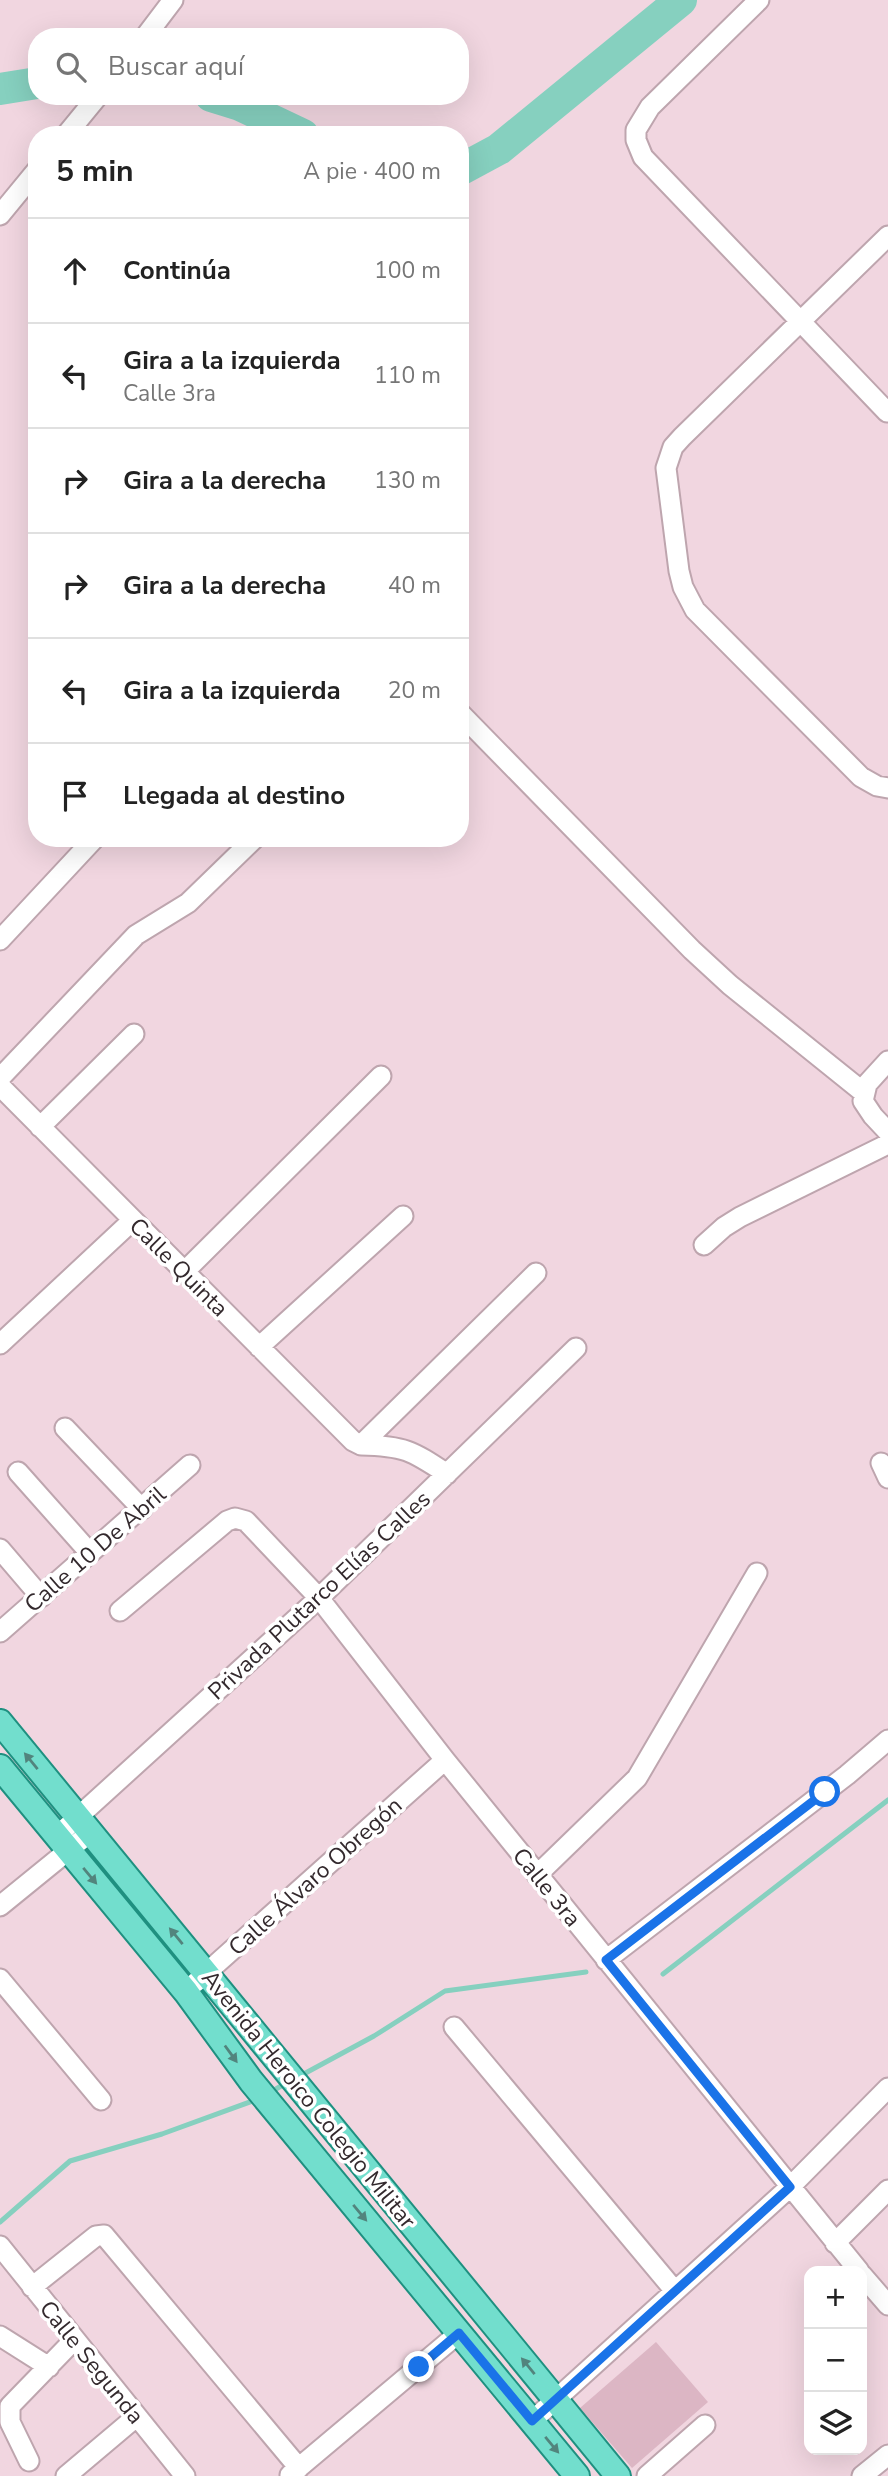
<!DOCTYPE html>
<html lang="es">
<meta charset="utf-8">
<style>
body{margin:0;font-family:"Nunito Sans",sans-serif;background:#f6f6f6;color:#222}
.controls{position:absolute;right:21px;bottom:21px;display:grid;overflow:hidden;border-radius:14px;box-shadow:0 7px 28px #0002}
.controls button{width:63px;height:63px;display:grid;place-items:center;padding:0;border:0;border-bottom:2px solid #e0e0e0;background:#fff;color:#222;font:35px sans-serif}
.stop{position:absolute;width:21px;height:21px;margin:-16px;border:5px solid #1a73e8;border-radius:50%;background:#fff}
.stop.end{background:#1a73e8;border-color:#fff;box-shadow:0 2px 7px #0008}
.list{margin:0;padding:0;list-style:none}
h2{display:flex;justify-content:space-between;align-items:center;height:91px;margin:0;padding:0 28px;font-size:30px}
h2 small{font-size:23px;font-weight:400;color:#767676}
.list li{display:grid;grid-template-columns:46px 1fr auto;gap:21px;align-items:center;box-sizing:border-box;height:105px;padding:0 28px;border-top:2px solid #e0e0e0}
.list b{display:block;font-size:26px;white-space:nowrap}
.list p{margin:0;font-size:23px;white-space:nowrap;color:#767676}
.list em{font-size:23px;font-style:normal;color:#767676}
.icon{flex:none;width:38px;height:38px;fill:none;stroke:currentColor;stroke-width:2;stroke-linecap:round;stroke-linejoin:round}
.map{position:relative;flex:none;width:888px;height:2476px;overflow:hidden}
.search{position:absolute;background:#fff;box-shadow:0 7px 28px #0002;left:28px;top:28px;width:441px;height:77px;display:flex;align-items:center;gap:18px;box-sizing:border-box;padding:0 24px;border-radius:28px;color:#767676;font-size:26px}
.panel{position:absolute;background:#fff;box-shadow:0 7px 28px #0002;left:28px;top:126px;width:441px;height:721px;border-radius:28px}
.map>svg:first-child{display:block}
</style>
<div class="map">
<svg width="888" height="2476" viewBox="0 0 888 2476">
<rect width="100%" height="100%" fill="#f1d6e0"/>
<path fill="#dcb6c4" d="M656 2342 708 2402 632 2468 580 2408Z"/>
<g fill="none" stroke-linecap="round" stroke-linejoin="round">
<path stroke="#86d0bf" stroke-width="5" d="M663 1974 888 1800
M300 2076 374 2036 445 1991 586 1972
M269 2093 288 2082
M0 2222 70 2161 162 2134 258 2099"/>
<path stroke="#86d0bf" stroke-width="32" d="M0 89 37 83
M211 96 240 105 303 135
M460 170 499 149 681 0"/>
<g stroke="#bea5ae" stroke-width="23">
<path id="minor" d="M759 0 650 107 636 130V140L643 157 887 412
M145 37 173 0
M66 135 98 96
M0 215 37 170
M888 236 682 437 673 447 666 468 679 571 683 587 695 610 861 777 877 786 888 788
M460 713 692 950 730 985 863 1092
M0 940 95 838
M888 1061 867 1084 863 1101 873 1116 888 1132
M0 1078 136 935 188 903 255 838
M0 1086 353 1441 361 1445
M40 1127 134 1034
M704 1245 724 1227 740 1217 888 1144
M184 1272 381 1076
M0 1344 133 1220
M259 1347 403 1216
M65 1428 142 1509
M361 1445 536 1273
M361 1445C404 1446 411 1450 447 1474
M881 1463 888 1478
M18 1472 90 1553
M0 1549 41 1597
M120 1611 227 1521 235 1518 246 1521 319 1598 445 1760 859 2271
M0 1632 190 1465
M57 1836 319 1598 576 1348
M537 1875 637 1778 757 1573
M0 1906 91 1832
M606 1960 847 1775 888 1740
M0 1979 101 2100
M195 1983 445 1760
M454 2027 675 2291
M835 2243 888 2190
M0 2246 185 2476
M862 2275 888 2305
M32 2287 96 2236 104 2235 299 2468
M0 2336 49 2367
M532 2421 790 2187 888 2088
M29 2461 10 2422V2406L74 2340
M290 2475 459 2333
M66 2476 136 2417
M647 2476 705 2425
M862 2476 888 2455"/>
</g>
<g stroke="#1f9080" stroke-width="28">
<path id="major" d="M0 1722 618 2476
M0 1767 186 1992 251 2081 577 2476"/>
</g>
<use href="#minor" stroke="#fff" stroke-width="19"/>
<use href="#major" stroke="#72decd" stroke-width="24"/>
</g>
<defs><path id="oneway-solid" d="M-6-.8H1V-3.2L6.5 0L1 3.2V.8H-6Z" transform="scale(1.75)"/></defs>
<g fill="#52847d">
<use href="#oneway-solid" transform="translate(31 1761) rotate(-129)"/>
<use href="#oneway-solid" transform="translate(90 1876) rotate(50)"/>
<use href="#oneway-solid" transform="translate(176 1936) rotate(-129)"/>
<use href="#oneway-solid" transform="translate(231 2054) rotate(54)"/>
<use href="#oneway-solid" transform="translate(360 2213) rotate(50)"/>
<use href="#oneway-solid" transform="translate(528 2366) rotate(-129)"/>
<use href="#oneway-solid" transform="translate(552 2445) rotate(50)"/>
</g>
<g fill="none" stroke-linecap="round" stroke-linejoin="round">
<path stroke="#1a73e8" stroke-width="9" d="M419 2367 459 2333 532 2421 790 2187 606 1960 825 1792"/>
</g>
<g text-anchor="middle" stroke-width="7" stroke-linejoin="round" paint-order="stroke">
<g font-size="23" fill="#33292d" stroke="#fff">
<text transform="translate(179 1267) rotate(45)" y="8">Calle Quinta</text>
<text transform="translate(95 1549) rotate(-41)" y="8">Calle 10 De Abril</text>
<text transform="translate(319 1595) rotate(-43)" y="8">Privada Plutarco Elías Calles</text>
<text transform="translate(315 1876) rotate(-42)" y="8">Calle Álvaro Obregón</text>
<text transform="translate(547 1887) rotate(51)" y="8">Calle 3ra</text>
<text transform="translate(309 2099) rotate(51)" y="8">Avenida Heroico Colegio Militar</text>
<text transform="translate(92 2362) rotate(51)" y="8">Calle Segunda</text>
</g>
</g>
</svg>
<div class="controls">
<button>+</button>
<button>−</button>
<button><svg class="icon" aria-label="layers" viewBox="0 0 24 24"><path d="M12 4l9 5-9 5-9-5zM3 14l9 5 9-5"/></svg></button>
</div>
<div class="stop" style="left:825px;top:1792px"></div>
<div class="stop end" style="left:419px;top:2367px"></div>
<div class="search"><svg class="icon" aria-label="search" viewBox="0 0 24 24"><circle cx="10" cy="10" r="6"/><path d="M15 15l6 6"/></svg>Buscar aquí</div>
<section class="panel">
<h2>5 min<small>A pie · 400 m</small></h2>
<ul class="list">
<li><svg class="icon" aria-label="ahead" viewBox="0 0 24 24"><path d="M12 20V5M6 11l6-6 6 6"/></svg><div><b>Continúa</b></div><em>100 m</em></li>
<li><svg class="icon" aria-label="left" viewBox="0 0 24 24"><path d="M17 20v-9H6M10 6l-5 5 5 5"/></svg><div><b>Gira a la izquierda</b><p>Calle 3ra</p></div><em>110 m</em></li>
<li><svg class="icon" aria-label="right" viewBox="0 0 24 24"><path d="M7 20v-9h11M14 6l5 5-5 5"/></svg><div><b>Gira a la derecha</b></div><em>130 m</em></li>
<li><svg class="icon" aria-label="right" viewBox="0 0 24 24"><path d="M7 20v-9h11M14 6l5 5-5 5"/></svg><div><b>Gira a la derecha</b></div><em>40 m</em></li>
<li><svg class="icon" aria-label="left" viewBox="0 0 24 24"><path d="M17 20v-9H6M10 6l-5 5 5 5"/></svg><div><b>Gira a la izquierda</b></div><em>20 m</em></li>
<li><svg class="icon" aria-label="arrive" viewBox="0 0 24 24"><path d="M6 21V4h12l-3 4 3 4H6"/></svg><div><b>Llegada al destino</b></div></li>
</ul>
</section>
</div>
